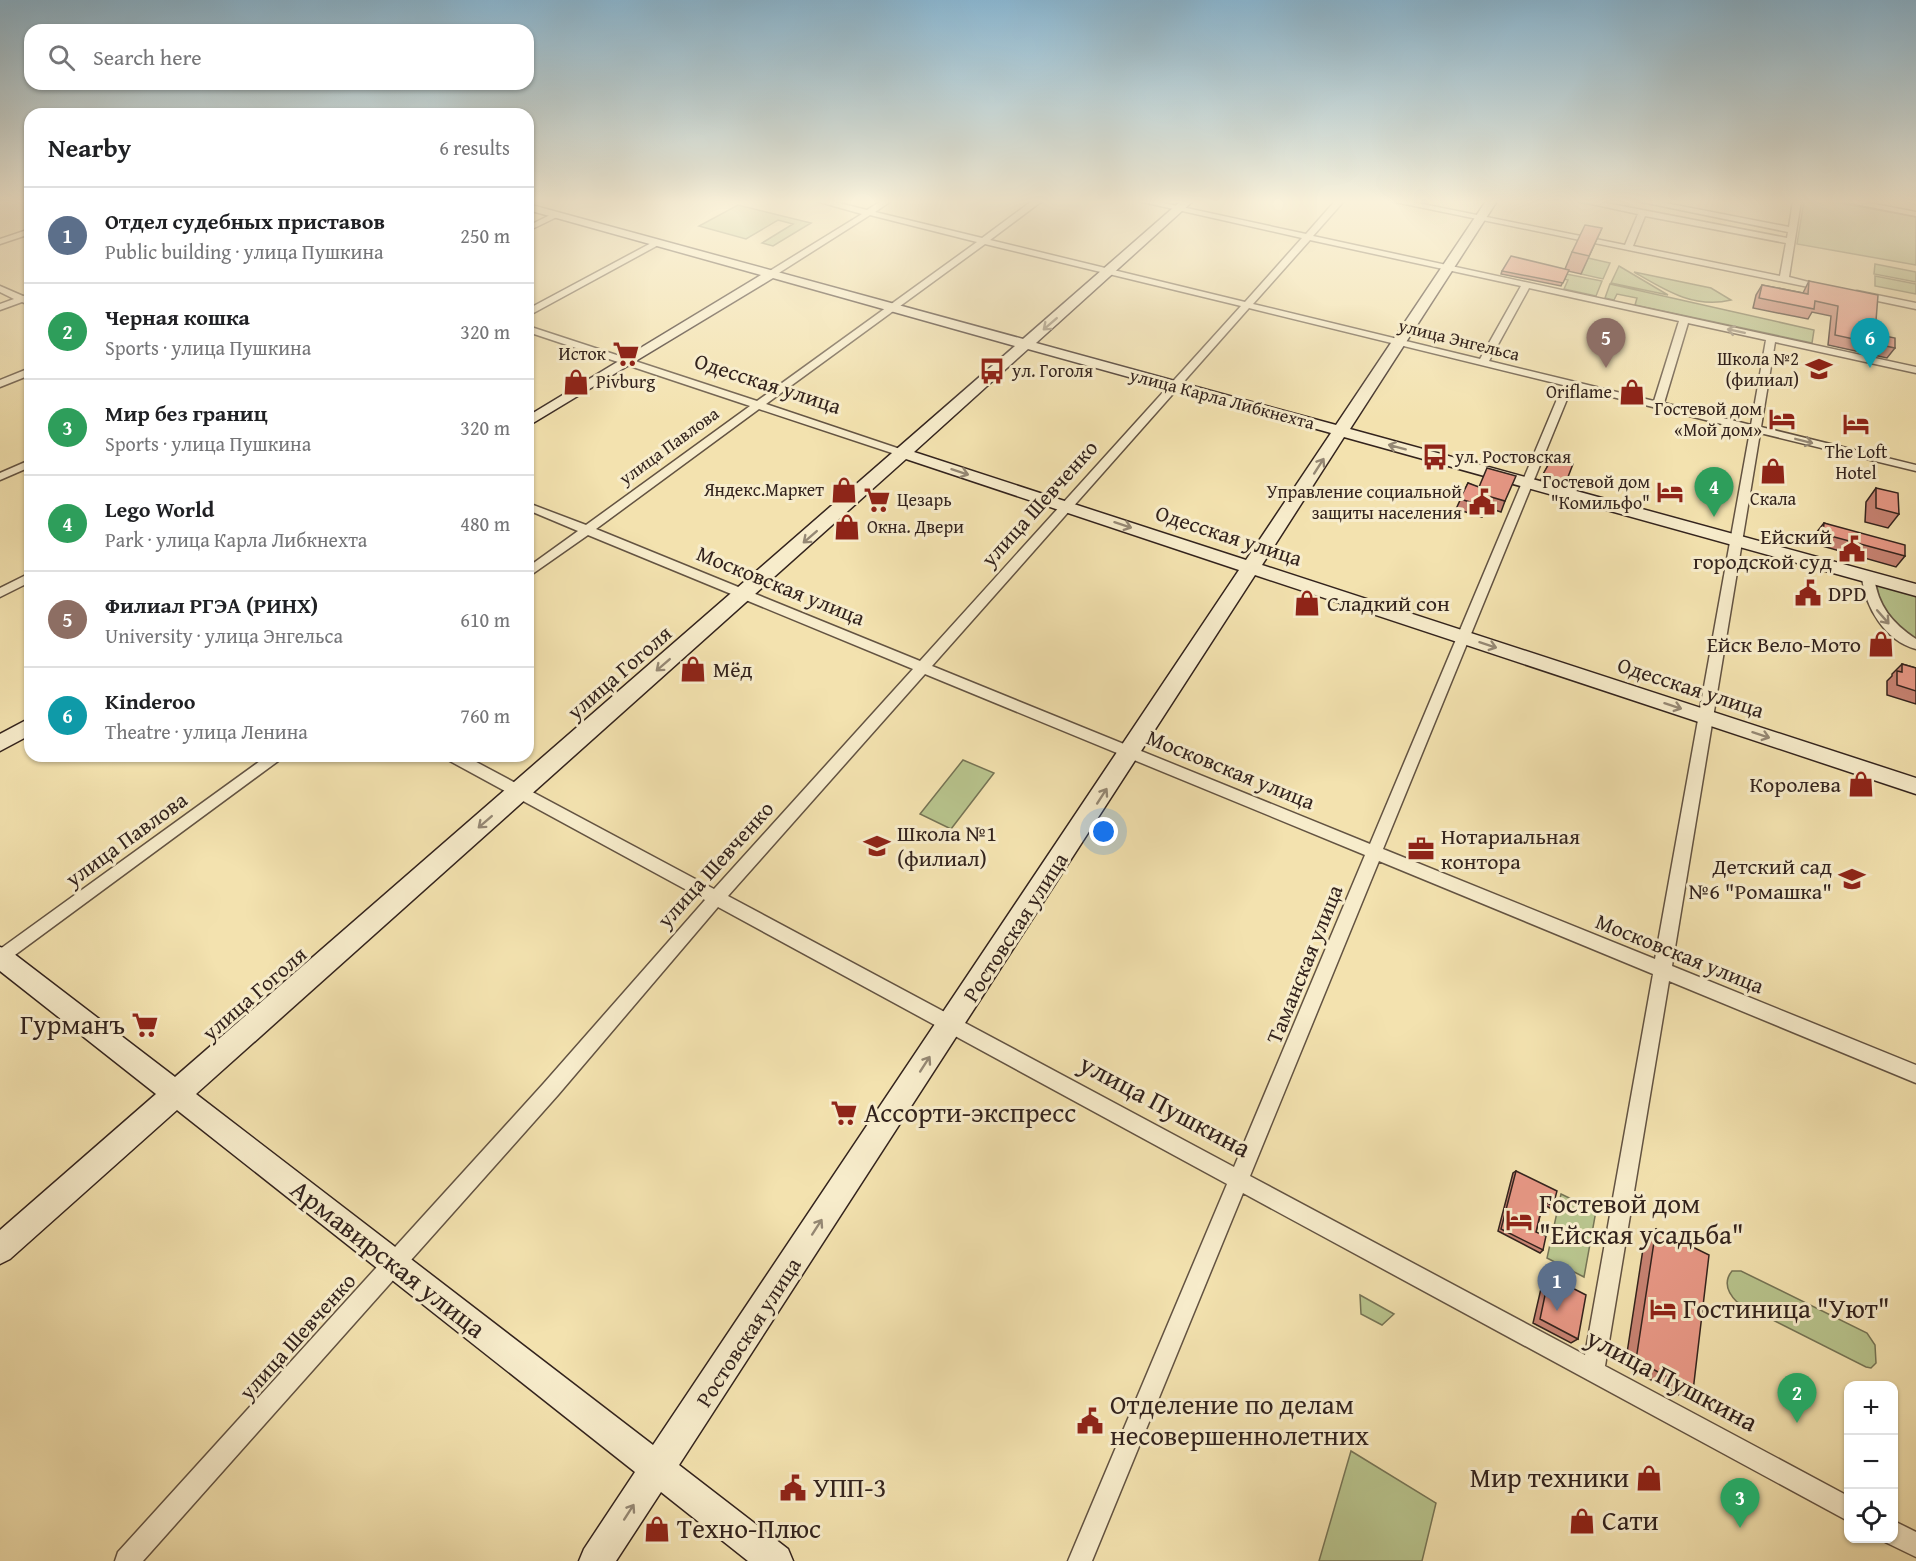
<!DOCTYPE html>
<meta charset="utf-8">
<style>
body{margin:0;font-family:"Gentium Book Plus",serif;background:#f6f6f6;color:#202124}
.controls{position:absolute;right:18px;bottom:18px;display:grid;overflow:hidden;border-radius:12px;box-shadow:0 2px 4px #0004}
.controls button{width:54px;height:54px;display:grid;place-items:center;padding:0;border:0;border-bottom:2px solid #e0e0e0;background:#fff;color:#202124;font:30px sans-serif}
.you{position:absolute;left:1104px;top:832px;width:21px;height:21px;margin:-15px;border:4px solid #fff;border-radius:50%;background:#1a73e8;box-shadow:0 0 0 9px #1a73e833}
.badge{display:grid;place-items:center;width:39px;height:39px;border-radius:50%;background:#111827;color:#fff;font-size:20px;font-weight:700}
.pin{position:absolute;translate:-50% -50px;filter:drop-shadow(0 2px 3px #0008)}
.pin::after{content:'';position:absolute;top:32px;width:21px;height:18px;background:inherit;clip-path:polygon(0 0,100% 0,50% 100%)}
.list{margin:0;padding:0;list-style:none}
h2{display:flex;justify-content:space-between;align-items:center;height:78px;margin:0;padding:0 24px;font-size:26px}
h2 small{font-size:20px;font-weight:400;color:#757577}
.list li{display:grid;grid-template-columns:39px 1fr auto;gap:18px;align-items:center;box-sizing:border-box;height:96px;padding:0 24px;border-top:2px solid #e0e0e0}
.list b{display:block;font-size:22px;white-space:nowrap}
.list p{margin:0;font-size:20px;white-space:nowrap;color:#757577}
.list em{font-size:20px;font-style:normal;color:#757577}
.icon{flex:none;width:33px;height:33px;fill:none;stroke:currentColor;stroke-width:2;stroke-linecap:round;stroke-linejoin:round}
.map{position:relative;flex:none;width:1916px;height:1561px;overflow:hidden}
.search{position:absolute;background:#fff;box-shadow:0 2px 4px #0004;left:24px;top:24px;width:510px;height:66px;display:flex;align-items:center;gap:15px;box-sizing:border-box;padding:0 21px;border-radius:18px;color:#757577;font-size:22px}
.panel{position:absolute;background:#fff;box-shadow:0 2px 4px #0004;left:24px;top:108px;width:510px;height:654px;border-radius:18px}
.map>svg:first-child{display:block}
</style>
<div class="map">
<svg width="1916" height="1561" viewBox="0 0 1916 1561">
<rect width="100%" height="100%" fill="#f3e2af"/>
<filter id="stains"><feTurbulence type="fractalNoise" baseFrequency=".00333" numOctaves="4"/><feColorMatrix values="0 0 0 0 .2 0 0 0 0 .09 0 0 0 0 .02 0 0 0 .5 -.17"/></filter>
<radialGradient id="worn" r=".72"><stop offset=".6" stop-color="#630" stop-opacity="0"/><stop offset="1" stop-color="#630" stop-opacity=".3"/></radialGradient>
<path fill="#b8c48d" stroke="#767455" stroke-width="1.5" d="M1804 201H1829L1916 217V265L1797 244Z
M738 205 811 223 773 246 762 243 793 224 778 220 746 239 699 226Z
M1588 258 1610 263 1603 279 1581 274Z
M1875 264 1916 272V282L1874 274Z
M1619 266 1668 295 1611 283Z
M1634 272 1711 288 1731 300C1694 309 1665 290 1634 272Z
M1561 273 1602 281 1596 296 1564 289 1568 280 1559 278Z
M1875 276 1916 284V294L1875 286Z
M1610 284 1814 330 1812 343 1635 305 1637 298 1617 294 1614 300 1605 298Z
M1877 585 1916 596V641C1898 625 1878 610 1877 585Z
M963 760 994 773 951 829 920 814Z
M1561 1194 1596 1211 1584 1277 1547 1258Z
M1732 1271H1741L1867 1333 1875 1345 1876 1363 1871 1368 1866 1367 1737 1302C1728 1293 1723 1282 1732 1271Z
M1360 1295 1394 1314 1382 1325 1361 1314Z
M1351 1451 1436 1503 1422 1561H1319Z"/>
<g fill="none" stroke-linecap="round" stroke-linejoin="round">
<g stroke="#635342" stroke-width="3">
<path id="street" d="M816 201H831L867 210 881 201H891L875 212 982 238 1032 201H1042L990 240 1245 302 1302 238 1138 201H1154L1306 234 1335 201H1344L1313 236 1916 367V373L1775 342 1761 427 1916 465V471L1760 433 1672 966 1916 1065V1083L1669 981 1605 1366 1848 1496V1521L1243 1193 1092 1561H1068L1227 1184 718 907 558 1095 143 1561H115L118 1552 544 1083 705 900 448 760 446 756H465L714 889 913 669 588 535 528 577V567L578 531 528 510V503L586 525 750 406 528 332V326L757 401 977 242 870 215 774 276H768V272L862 214ZM1310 240 1521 286 1480 359 1253 304ZM985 244 1241 306 920 661 596 529 759 409 901 456H909V452L766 404ZM1529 288 1679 321 1654 401 1489 361ZM1249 308 1563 385 1370 844 932 666ZM1688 323 1766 340 1751 425 1664 403ZM1572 387 1750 431 1655 959 1383 849ZM925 674 1365 855 1234 1167 728 896ZM1379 861 1653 974 1585 1355 1250 1176Z
M1390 201H1408L1625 245 1638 214 1578 201H1596L1787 238 1788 232 1637 201H1655L1789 227 1793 201H1801L1789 277 1832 288 1828 291ZM1645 216 1786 243 1780 276 1633 246Z
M1840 201H1859L1916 212V216Z
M554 213 561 215 528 231V226Z
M30 229V234L0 244V239Z
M655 241 662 243 528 316V309Z
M0 286 23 296 30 295V305L22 302 0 310V304L14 299 0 292Z
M1857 291 1916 303V309L1854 296V292Z
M30 368V375L0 387V380Z
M30 460V467L0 480V473Z
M30 573V582L0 597V588Z
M1868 573 1874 577C1878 606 1892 623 1916 639V649C1885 641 1865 607 1862 577Z
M267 756H285L0 966V949Z
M1894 1521 1916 1532V1557L1885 1542 1884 1538H1894Z"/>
</g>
<g stroke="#33231d" stroke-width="3">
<path id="secondary" d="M1181 201H1193L1036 343 1336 425 1486 201H1497L1350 429 1916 584V596L1344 437 1262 565 1916 778V794L1255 575 679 1465 788 1549 793 1561H748L661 1492 616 1561H579L584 1549 635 1472 177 1110 10 1259 0 1264V1230L156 1094 0 971V947L9 950 175 1077 1015 346 773 278 528 426V416L761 275 528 210V204L1023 339ZM1028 349 1331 433 1246 560 914 452ZM906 459 1239 570 653 1445 196 1094Z
M30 718V735L0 751V734Z"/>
</g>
<use href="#street" fill="#f7eccb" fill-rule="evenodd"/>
<use href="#secondary" fill="#f7eccb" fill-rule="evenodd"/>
</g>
<path fill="#c88373" stroke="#33231d" stroke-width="1.5" d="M1602 228 1581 274 1568 271 1561 286 1501 274 1502 271 1565 269 1572 252Z
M1809 281 1875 334 1895 348 1887 358 1828 345 1831 316 1812 312 1808 319 1753 308 1756 295 1762 285 1803 293Z
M1551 460 1566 482 1564 485 1541 479Z
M1468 483 1505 501 1501 512 1486 507 1482 517 1456 509Z
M1876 488 1899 514 1888 528 1865 522 1866 502Z
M1824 523 1905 556 1896 567 1815 544 1816 533Z
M1902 664 1916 668V704L1887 695V681L1892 676V674Z
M1516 1171 1553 1206 1550 1208 1543 1204 1536 1232 1543 1250 1540 1253 1498 1231 1513 1173Z
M1656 1229 1693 1391 1681 1396 1625 1366 1645 1236Z
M1549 1276 1578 1339 1571 1343 1533 1323 1543 1280Z"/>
<path fill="#e89886" stroke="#33231d" stroke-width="1.5" d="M1585 225 1602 228 1589 256 1572 252Z
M1511 256 1569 270 1563 283 1502 271Z
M1809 281 1878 295 1875 334 1895 338V348L1835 335 1838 306 1815 301 1814 309 1759 298 1762 285 1808 294Z
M1551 460 1560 463 1561 460 1573 464 1566 482 1542 476Z
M1487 468 1516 476 1505 501 1491 497 1487 507 1460 499 1468 483 1479 487Z
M1876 488 1898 493 1899 514 1876 508Z
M1824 523 1905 545V556L1823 534Z
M1902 664 1916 668V691L1897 685V671L1902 672Z
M1516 1171 1557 1191 1553 1206 1543 1201 1536 1232 1546 1236 1543 1250 1501 1229Z
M1656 1229 1709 1255 1693 1391 1636 1360Z
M1549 1276 1586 1295 1578 1339 1540 1319Z"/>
<defs><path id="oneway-shaft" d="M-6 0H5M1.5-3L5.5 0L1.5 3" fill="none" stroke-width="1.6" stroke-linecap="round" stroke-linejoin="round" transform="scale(1.5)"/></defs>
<g stroke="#958874">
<use href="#oneway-shaft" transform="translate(1050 324) rotate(139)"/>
<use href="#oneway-shaft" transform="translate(1736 331) rotate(-168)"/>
<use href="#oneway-shaft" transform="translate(1804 441) rotate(14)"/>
<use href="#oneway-shaft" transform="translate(1397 447) rotate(-165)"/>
<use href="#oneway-shaft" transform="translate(1319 466) rotate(-57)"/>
<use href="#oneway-shaft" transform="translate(960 472) rotate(18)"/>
<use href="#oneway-shaft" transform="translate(1123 525) rotate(18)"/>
<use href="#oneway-shaft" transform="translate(810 537) rotate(139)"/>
<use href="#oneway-shaft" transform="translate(1883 617) rotate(49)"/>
<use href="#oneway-shaft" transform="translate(1488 645) rotate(18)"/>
<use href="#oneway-shaft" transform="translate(663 665) rotate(139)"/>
<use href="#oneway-shaft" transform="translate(1673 706) rotate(18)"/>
<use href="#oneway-shaft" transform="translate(1761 735) rotate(18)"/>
<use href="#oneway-shaft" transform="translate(1102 796) rotate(-57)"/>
<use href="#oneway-shaft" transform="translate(485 822) rotate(139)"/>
<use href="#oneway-shaft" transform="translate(925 1064) rotate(-57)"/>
<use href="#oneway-shaft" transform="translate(817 1227) rotate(-57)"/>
<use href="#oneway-shaft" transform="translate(629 1512) rotate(-57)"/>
</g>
<linearGradient id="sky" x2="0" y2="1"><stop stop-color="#8ab7d2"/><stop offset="0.48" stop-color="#faf2db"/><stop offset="1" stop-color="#faf2db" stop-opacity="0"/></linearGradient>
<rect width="1916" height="420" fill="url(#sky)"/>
<defs>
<g id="supermarket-bare" transform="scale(2.07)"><path d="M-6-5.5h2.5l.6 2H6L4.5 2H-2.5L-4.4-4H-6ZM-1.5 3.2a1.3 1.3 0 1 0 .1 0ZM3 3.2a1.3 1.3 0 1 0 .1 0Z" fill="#8f2418" stroke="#f7eccb" stroke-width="2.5" paint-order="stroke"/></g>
<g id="school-bare" transform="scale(2.07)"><path d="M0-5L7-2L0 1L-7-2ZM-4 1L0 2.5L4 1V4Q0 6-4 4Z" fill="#8f2418" stroke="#f7eccb" stroke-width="2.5" paint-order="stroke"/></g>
<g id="bus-bare" transform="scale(2.07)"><path d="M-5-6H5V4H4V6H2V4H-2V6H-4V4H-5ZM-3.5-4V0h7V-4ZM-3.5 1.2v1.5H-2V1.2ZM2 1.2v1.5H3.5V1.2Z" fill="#8f2418" stroke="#f7eccb" stroke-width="2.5" paint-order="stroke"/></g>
<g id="shop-bare" transform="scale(2.07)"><path d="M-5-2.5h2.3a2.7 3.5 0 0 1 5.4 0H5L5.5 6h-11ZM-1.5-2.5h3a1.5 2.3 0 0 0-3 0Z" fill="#8f2418" stroke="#f7eccb" stroke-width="2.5" paint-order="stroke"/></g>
<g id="hotel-bare" transform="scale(2.07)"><path d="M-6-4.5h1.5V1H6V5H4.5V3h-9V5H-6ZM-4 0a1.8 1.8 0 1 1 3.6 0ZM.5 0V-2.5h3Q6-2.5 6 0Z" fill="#8f2418" stroke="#f7eccb" stroke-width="2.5" paint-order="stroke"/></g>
<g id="civic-bare" transform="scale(2.07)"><path d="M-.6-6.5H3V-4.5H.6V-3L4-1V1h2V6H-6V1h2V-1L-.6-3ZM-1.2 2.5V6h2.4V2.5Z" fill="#8f2418" stroke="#f7eccb" stroke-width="2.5" paint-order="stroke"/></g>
<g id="office-bare" transform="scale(2.07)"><path d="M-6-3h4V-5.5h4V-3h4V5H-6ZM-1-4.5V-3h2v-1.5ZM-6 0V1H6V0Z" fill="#8f2418" stroke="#f7eccb" stroke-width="2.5" paint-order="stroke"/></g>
</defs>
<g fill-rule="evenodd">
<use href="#supermarket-bare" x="626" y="354"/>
<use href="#school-bare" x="1819" y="369"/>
<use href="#bus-bare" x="992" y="371"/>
<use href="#shop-bare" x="576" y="382"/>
<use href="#shop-bare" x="1632" y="392"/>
<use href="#hotel-bare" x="1782" y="419"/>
<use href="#hotel-bare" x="1856" y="424"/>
<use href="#bus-bare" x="1435" y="457"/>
<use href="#shop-bare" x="1773" y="471"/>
<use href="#shop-bare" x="844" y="490"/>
<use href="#hotel-bare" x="1670" y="492"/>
<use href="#supermarket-bare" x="877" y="500"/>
<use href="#civic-bare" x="1482" y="502"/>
<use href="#shop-bare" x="847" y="527"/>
<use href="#civic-bare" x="1852" y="549"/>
<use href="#civic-bare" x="1808" y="593"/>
<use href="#shop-bare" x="1307" y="603"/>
<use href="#shop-bare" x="1881" y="644"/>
<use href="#shop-bare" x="693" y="669"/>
<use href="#shop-bare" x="1861" y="784"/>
<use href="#school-bare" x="877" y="846"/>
<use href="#office-bare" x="1421" y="849"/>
<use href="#school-bare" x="1852" y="879"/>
<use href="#supermarket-bare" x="145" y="1025"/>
<use href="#supermarket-bare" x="844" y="1113"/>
<use href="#hotel-bare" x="1519" y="1220"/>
<use href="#hotel-bare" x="1663" y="1309"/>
<use href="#civic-bare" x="1090" y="1421"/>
<use href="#shop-bare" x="1649" y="1478"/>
<use href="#civic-bare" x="793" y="1488"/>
<use href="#shop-bare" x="1582" y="1521"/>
<use href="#shop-bare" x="657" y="1529"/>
</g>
<g text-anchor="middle" stroke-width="6" stroke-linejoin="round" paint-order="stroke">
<g font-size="18" fill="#33231d" stroke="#f7eccb">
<text transform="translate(1459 340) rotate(14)" y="6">улица Энгельса</text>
<text transform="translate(1222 399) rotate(15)" y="6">улица Карла Либкнехта</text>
<text transform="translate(669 446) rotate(-36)" y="6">улица Павлова</text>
</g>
<g font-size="18" fill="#33231d" stroke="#f7eccb" text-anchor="end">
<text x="606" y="360">Исток</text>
<text x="1799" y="365">Школа №2<tspan x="1799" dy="21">(филиал)</tspan></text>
<text x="1012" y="377" text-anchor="start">ул. Гоголя</text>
<text x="596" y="388" text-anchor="start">Pivburg</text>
<text x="1612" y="398">Oriflame</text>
<text x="1762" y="415">Гостевой дом<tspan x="1762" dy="21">«Мой дом»</tspan></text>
<text x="1856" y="458" text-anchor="middle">The Loft<tspan x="1856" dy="21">Hotel</tspan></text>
<text x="1455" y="463" text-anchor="start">ул. Ростовская</text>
<text x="1650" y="488">Гостевой дом<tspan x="1650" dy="21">"Комильфо"</tspan></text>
<text x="824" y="496">Яндекс.Маркет</text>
<text x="1462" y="498">Управление социальной<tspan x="1462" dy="21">защиты населения</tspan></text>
<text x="1773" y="505" text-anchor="middle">Скала</text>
<text x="897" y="506" text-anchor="start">Цезарь</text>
<text x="867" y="533" text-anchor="start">Окна. Двери</text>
</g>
<g font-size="22" fill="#33231d" stroke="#f7eccb">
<text transform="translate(768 383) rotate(18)" y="8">Одесская улица</text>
<text transform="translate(1039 503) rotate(-48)" y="8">улица Шевченко</text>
<text transform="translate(1229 535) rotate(18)" y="8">Одесская улица</text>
<text transform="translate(781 585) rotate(22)" y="8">Московская улица</text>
<text transform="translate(619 672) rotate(-41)" y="8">улица Гоголя</text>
<text transform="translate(1691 687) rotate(18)" y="8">Одесская улица</text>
<text transform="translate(1231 769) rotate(22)" y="8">Московская улица</text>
<text transform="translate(126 839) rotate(-36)" y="8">улица Павлова</text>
<text transform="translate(715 864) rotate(-48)" y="8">улица Шевченко</text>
<text transform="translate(1015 927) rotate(-57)" y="8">Ростовская улица</text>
<text transform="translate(1680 953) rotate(22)" y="8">Московская улица</text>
<text transform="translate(1304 964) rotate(-68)" y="8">Таманская улица</text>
<text transform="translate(254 993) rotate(-41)" y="8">улица Гоголя</text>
<text transform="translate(748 1332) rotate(-57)" y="8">Ростовская улица</text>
<text transform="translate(297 1336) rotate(-48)" y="8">улица Шевченко</text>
</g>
<g font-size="22" fill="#33231d" stroke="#f7eccb" text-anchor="start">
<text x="1832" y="544" text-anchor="end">Ейский<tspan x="1832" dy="25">городской суд</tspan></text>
<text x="1828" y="601">DPD</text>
<text x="1327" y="611">Сладкий сон</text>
<text x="1861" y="652" text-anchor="end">Ейск Вело-Мото</text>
<text x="713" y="677">Мёд</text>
<text x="1841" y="792" text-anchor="end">Королева</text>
<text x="897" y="841">Школа №1<tspan x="897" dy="25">(филиал)</tspan></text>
<text x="1441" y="844">Нотариальная<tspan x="1441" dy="25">контора</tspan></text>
<text x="1832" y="874" text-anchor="end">Детский сад<tspan x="1832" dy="25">№6 "Ромашка"</tspan></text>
</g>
<g font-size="27" fill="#33231d" stroke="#f7eccb" text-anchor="start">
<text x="125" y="1034" text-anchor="end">Гурманъ</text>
<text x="864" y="1122">Ассорти-экспресс</text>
<text x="1539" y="1213">Гостевой дом<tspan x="1539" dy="31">"Ейская усадьба"</tspan></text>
<text x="1683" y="1318">Гостиница "Уют"</text>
<text x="1110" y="1414">Отделение по делам<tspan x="1110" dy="31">несовершеннолетних</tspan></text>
<text x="1629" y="1487" text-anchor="end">Мир техники</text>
<text x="813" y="1497">УПП-3</text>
<text x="1602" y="1530">Сати</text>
<text x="677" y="1538">Техно-Плюс</text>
</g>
<g font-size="27" fill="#33231d" stroke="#f7eccb">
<text transform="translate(1165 1106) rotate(28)" y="9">улица Пушкина</text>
<text transform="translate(388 1259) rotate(38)" y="9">Армавирская улица</text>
<text transform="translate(1672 1380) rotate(28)" y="9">улица Пушкина</text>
</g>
</g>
<rect width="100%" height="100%" filter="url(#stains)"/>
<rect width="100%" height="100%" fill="url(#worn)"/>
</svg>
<div class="controls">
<button>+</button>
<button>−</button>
<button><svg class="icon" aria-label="locate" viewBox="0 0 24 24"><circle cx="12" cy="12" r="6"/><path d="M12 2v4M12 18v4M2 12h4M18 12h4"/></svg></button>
</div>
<div class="you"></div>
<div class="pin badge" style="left:1557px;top:1311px;background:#5c6f8a">1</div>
<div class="pin badge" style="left:1797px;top:1423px;background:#2e9e5b">2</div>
<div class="pin badge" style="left:1740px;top:1528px;background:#2e9e5b">3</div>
<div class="pin badge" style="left:1714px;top:517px;background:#2e9e5b">4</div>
<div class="pin badge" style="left:1606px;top:368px;background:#8d6e63">5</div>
<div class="pin badge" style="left:1870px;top:368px;background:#0f9aa8">6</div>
<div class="search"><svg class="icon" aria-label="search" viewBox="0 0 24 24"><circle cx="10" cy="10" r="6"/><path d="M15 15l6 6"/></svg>Search here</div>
<section class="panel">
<h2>Nearby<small>6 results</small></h2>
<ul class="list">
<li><span class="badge" style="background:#5c6f8a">1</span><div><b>Отдел судебных приставов</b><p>Public building · улица Пушкина</p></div><em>250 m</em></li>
<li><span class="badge" style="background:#2e9e5b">2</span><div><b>Черная кошка</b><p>Sports · улица Пушкина</p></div><em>320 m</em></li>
<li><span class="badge" style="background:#2e9e5b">3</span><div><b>Мир без границ</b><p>Sports · улица Пушкина</p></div><em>320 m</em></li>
<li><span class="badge" style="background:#2e9e5b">4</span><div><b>Lego World</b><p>Park · улица Карла Либкнехта</p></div><em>480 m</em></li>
<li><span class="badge" style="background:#8d6e63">5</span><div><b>Филиал РГЭА (РИНХ)</b><p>University · улица Энгельса</p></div><em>610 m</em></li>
<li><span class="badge" style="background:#0f9aa8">6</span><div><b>Kinderoo</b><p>Theatre · улица Ленина</p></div><em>760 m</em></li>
</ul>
</section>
</div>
